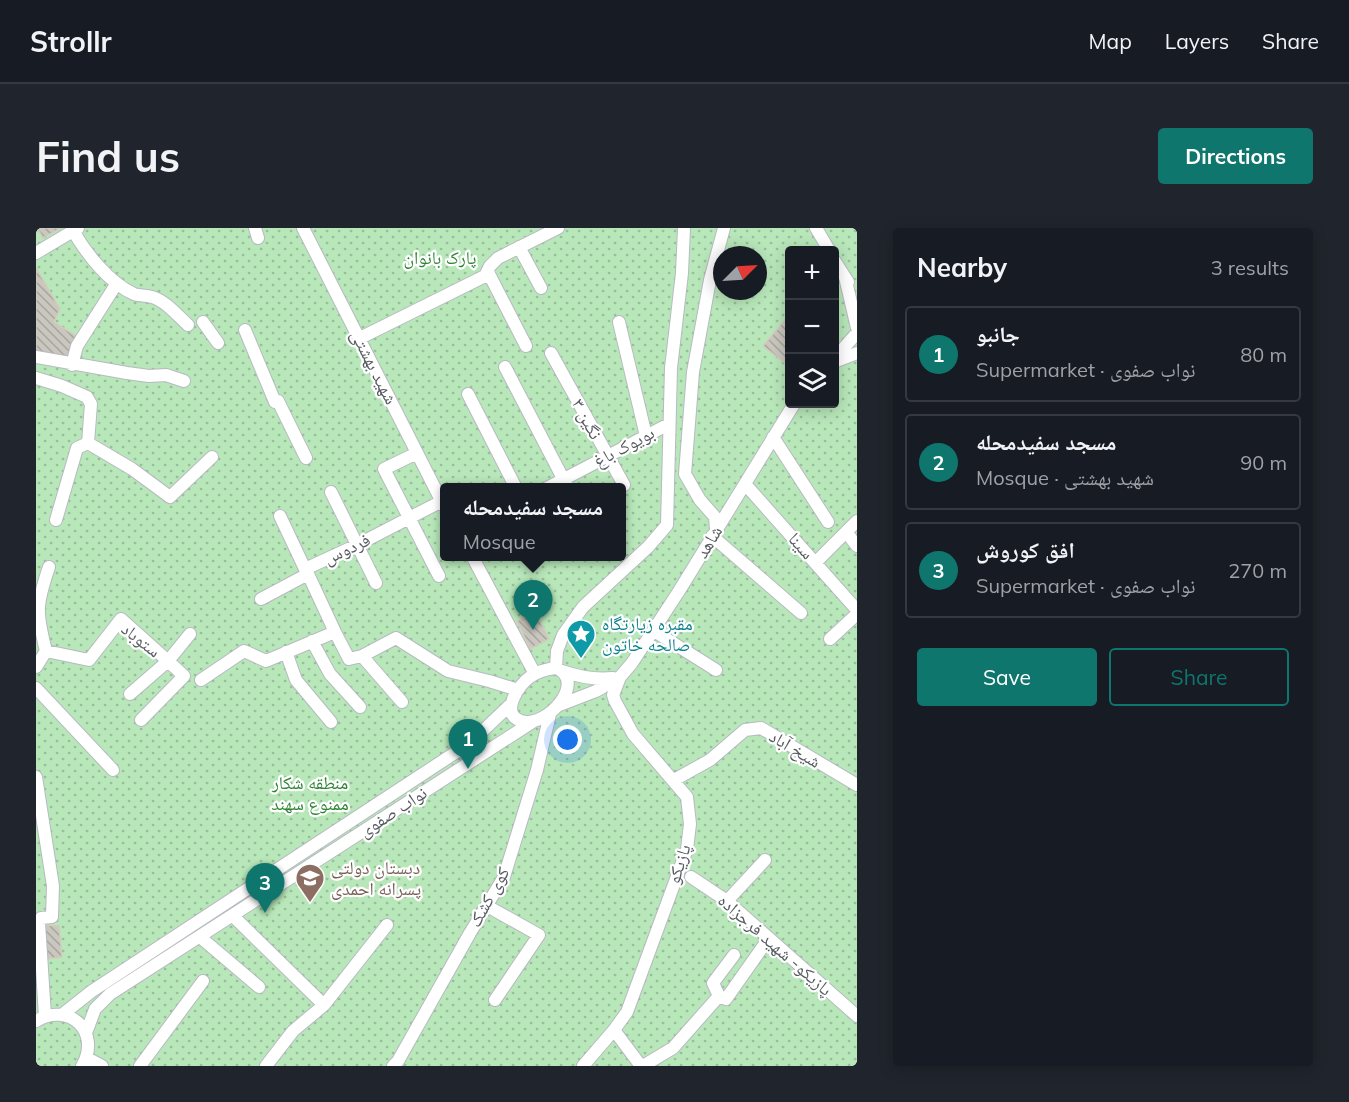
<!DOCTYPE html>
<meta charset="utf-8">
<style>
body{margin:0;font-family:Mulish,"Noto Naskh Arabic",sans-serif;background:#20242c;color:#f1f3f6}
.controls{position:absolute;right:18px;top:18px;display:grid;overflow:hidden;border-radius:6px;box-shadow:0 3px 15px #0003}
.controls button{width:54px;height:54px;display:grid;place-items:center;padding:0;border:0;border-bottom:2px solid #363941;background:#171b24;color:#f1f3f6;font:30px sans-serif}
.compass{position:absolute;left:677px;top:18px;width:54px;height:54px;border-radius:50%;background:#171b24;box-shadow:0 3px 15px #0003;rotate:66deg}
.you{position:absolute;left:532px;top:512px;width:21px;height:21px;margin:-15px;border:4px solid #fff;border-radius:50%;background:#1a73e8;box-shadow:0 0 0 9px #1a73e833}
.badge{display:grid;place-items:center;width:39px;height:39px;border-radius:50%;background:#0f766e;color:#fff;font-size:20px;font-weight:700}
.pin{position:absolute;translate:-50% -50px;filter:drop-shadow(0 2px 3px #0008)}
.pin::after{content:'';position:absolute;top:32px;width:21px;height:18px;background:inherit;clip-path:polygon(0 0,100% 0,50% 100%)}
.popup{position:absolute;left:404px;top:255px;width:186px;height:78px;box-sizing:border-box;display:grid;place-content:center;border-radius:6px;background:#171b24;filter:drop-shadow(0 2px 4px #0005);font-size:20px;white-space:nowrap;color:#9ea1a6}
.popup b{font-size:22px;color:#f1f3f6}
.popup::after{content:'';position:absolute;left:50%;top:100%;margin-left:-12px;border:12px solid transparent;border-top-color:#171b24}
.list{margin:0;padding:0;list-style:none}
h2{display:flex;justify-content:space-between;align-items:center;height:78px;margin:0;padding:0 24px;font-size:26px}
h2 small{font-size:20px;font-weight:400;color:#9ea1a6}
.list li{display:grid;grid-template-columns:39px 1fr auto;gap:18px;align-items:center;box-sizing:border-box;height:96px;margin:0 12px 12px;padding:0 12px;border:2px solid #363941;border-radius:6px}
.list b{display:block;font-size:22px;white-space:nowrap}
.list p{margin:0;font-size:20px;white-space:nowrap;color:#9ea1a6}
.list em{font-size:20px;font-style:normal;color:#9ea1a6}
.actions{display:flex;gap:12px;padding:18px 24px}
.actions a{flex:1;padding:14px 0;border:2px solid #0f766e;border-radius:6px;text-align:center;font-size:21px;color:#0f766e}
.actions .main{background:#0f766e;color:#fff}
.icon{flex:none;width:33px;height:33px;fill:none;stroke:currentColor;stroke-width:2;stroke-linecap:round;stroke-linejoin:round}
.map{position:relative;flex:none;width:821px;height:838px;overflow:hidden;border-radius:6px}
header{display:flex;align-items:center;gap:36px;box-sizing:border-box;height:84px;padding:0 30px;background:#171b24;border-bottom:2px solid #363941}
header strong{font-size:28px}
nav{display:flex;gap:33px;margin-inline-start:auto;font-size:21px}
.intro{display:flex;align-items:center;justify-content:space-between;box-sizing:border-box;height:144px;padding:0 36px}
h1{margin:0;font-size:42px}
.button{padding:15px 27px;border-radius:6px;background:#0f766e;color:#fff;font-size:21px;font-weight:700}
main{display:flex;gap:36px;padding:0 36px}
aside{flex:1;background:#171b24;border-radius:6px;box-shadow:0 3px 15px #0003}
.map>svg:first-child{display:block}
</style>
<header>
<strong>Strollr</strong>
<nav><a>Map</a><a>Layers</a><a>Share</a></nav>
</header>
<div class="intro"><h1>Find us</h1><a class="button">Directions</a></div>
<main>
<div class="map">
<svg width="821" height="838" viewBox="0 0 821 838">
<defs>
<pattern id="park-dots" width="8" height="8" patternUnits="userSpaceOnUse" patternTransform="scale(1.5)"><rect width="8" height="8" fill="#b8e7ba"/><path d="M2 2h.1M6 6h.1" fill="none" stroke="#98be9b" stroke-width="1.8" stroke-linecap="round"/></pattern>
<pattern id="building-back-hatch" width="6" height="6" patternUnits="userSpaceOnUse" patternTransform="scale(1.5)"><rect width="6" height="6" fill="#cac7be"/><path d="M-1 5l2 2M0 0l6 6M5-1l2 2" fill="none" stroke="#a7a59e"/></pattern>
</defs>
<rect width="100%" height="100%" fill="#edeadf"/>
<path fill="url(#park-dots)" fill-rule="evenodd" d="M0 0H821V838H0ZM754 22H798V176H754ZM686 27H722V63H686ZM408 260H586V328H408Z"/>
<path fill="url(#building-back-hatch)" stroke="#d2ccbd" stroke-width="1.5" d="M1 0H25L7 10Z
M0 40 24 81 18 94 40 108 32 132 0 126Z
M754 86V139L727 118Z
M499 383 513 411 494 421 481 393Z
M7 697 23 698 26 729 10 731Z"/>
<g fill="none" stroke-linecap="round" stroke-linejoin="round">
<g stroke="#b7bac0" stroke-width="14">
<path id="minor" d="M219 0 222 10
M267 0 408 278
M780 0 793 22
M37 3C50 25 73 55 98 66 103 68 110 67 116 69 130 73 142 88 152 97
M483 19 505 60
M0 25 42 0
M798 32 812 54
M452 44 490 118
M809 49 821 100
M167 94 182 115
M583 94 610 208
M209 102 239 174 242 173 270 230
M324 110 449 48 454 38 462 30 522 0
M515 125 588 257
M0 129 91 145 113 148 130 147 148 153
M798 131 821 105
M798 134 821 125
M36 137 41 118 81 55
M469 139 532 260
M0 150 26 158 51 169 55 176 52 215 96 241 134 269 176 229
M432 166 480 260
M737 209 792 294
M381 225 348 241 403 348
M709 256 821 382
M511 260 633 196
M295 264 340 355
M244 288 269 341
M20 292 41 220 52 215
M680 301 679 289 664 272 649 246 657 144 674 52 688 0
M811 305 821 318
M676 308 765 385
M436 328 499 446
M780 334 821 293
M225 371 272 346 269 341 321 317 406 273
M618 403 680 442
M299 404 313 431 326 428 360 410 412 443 453 453 482 462
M794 411 821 386
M276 413 294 446 324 479
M10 423C0 384 0 377 13 339
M250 424 260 452 295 494
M326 428 366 474
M0 439 10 423 53 432 85 391 132 433 154 406
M520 440 521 423 527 407 547 379 612 319 631 297 635 140 646 45 648 0
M520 440C552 453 511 501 485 493 463 486 483 456 494 449 502 443 511 441 520 440Z
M526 443C543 449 558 452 577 450
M165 452 208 423 230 433 299 404 272 346
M0 460 77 542
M94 466 132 433 148 448 105 492
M521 478 560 463 584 449 596 435 643 363 758 176
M0 549 17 658 16 689 5 690 3 695 9 788
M638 552 674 532 709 502 725 500 821 557
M655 649 691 673 821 788
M691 673 729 632
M451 678 503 707 459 772
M197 688 288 777
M164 709 223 759
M683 768 690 771 733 710
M27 786 56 763 434 515 475 476
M0 793C33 773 66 804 46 838
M578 802 591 784 651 621 654 596 651 569 597 506 579 473 577 467 584 449
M50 805 59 781 74 766 498 493
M51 830 66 838
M104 838 167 753
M230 838 257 803 288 777 351 697
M357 838 362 833 434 705 468 649 501 542 514 486
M547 838 578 802 605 838
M607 838 637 820 683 768 677 755 698 727"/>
</g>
<use href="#minor" stroke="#fff" stroke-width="12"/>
</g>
<defs>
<g id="sight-pin" transform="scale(1.5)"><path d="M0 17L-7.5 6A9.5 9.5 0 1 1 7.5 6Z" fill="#0f9aa8" stroke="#fff"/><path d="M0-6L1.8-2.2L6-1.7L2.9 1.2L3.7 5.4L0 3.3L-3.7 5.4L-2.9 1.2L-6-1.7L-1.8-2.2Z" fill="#fff"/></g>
<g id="school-pin" transform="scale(1.5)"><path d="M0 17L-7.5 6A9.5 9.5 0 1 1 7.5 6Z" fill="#8d6e63" stroke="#fff"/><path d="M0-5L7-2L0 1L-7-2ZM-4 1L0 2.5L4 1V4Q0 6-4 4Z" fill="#fff"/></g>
</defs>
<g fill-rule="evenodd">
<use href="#sight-pin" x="545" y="406"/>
<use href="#school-pin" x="274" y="650"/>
</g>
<g text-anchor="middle" stroke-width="4.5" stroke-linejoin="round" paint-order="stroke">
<g font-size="18" fill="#2d8533" stroke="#fff">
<text x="404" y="36">پارک بانوان</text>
<text x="274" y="561">منطقه شکار<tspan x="274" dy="21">ممنوع سهند</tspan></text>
</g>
<g font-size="18" fill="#585c62" stroke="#fff">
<text transform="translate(338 139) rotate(63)" y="6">شهید بهشتی</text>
<text transform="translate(551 191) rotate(62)" y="6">نگین ۳</text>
<text transform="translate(588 219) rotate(-28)" y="6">بویوک باغ</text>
<text transform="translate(673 314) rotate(-59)" y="6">شاهد</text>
<text transform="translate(765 318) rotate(48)" y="6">سینا</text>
<text transform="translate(311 321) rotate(-25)" y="6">فردوس</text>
<text transform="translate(105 412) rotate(38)" y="6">ستوباد</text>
<text transform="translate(759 521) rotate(31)" y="6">شیخ آباد</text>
<text transform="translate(357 584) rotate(-33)" y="6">نواب صفوی</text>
<text transform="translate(643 636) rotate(-72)" y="6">پازیکو</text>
<text transform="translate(453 669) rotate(-61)" y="6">کوی کشک</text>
<text transform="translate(739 717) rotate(41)" y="6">پازیکو- شهید فرجزاده</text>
</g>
<g font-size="18" fill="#0d838f" stroke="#fff" text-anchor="start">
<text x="566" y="402">مقبره زیارتگاه<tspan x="566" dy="21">صالحه خاتون</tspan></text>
</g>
<g font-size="18" fill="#785e54" stroke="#fff" text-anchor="start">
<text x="295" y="646">دبستان دولتی<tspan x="295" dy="21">پسرانه احمدی</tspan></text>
</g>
</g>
</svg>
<div class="controls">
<button>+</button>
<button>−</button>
<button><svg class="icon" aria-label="layers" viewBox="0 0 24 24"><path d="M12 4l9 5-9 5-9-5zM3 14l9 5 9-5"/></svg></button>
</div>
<svg class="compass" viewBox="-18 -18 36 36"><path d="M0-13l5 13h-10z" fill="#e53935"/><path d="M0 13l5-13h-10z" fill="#9ea1a6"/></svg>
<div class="you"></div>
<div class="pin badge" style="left:432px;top:541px">1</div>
<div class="pin badge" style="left:497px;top:402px">2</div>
<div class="popup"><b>مسجد سفیدمحله</b>Mosque</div>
<div class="pin badge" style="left:229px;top:685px">3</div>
</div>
<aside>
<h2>Nearby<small>3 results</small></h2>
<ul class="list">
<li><span class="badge">1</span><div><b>جانبو</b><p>Supermarket · نواب صفوی</p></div><em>80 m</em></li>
<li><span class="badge">2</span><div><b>مسجد سفیدمحله</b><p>Mosque · شهید بهشتی</p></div><em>90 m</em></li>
<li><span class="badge">3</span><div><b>افق کوروش</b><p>Supermarket · نواب صفوی</p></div><em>270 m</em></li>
</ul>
<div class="actions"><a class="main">Save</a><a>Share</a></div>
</aside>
</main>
